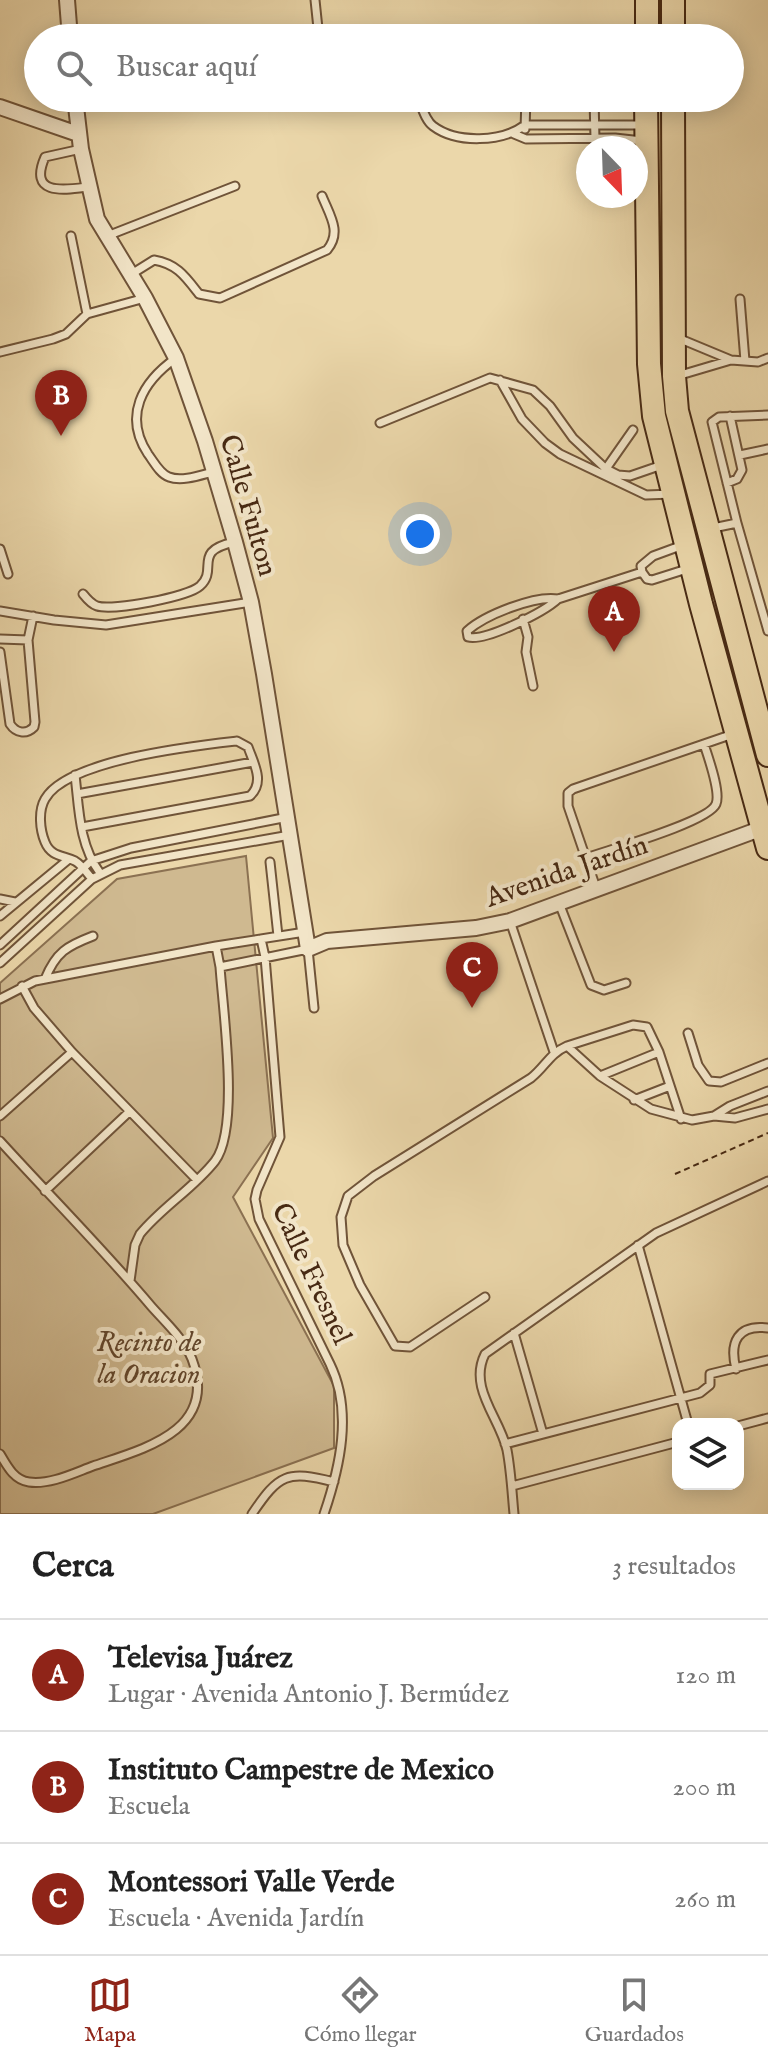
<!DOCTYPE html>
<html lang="es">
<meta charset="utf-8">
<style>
body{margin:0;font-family:"IM FELL English",serif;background:#f6f6f6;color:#222}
.controls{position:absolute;right:24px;bottom:24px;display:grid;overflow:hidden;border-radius:16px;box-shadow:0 4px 20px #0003}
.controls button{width:72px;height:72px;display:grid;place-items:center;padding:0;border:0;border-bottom:2px solid #e0e0e0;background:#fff;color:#222;font:40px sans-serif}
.compass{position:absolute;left:576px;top:136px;width:72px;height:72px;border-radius:50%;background:#fff;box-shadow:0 4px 20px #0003;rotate:157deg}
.you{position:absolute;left:420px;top:534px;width:28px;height:28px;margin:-20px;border:6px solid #fff;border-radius:50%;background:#1a73e8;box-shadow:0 0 0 12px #1a73e833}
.badge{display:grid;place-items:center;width:52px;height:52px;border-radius:50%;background:#8f2418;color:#fff;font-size:26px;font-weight:700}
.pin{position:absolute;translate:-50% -66px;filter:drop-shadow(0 2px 4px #0008)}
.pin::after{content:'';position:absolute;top:42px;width:28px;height:24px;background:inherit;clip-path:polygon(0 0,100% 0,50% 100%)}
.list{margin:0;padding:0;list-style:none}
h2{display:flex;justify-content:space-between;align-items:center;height:104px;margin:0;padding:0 32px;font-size:34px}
h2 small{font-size:26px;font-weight:400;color:#767676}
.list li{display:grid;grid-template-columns:52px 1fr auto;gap:24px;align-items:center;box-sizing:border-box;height:112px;padding:0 32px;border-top:2px solid #e0e0e0}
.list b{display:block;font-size:30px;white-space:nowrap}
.list p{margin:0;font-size:26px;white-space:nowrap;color:#767676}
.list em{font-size:26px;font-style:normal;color:#767676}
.icon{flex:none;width:44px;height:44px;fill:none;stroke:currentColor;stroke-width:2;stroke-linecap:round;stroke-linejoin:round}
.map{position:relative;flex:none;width:768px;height:1514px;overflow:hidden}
.search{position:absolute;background:#fff;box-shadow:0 4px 20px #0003;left:24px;right:24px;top:24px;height:88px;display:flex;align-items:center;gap:20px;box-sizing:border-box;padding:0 28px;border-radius:44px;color:#767676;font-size:30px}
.sheet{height:440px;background:#fff}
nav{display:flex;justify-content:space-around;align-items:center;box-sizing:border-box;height:112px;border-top:2px solid #e0e0e0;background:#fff;font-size:22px;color:#767676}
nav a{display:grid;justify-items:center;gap:4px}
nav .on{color:#8f2418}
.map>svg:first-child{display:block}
</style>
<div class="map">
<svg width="768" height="1514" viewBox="0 0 768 1514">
<rect width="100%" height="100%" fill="#ebd7aa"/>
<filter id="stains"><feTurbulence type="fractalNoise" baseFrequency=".0025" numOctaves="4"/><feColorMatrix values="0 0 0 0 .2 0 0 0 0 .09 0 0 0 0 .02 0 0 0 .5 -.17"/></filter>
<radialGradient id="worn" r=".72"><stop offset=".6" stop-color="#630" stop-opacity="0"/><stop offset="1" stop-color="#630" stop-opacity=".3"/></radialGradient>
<path fill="#cfb990" stroke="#8b7152" stroke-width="2" d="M246 856 273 1138 233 1197 334 1386V1448L153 1514H0V983L117 879Z"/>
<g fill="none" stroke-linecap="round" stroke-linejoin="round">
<g stroke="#705439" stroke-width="11">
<path id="service" d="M315 0 319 38
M418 98C422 107 425 120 433 126 457 144 502 142 525 125H642
M594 98 595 139
M525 129 526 98
M514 134 526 139 615 138 642 141
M81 149 45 157C28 196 64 190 88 187
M71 236 87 314
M107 236 235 186
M130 275 154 260C177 264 185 276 199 294L220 298 327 250C342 232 330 216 322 196
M740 299 745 361
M678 338 731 360
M0 352 53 339 66 334 87 314 145 298
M176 358C142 382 123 416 148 454 154 462 160 474 169 477 182 482 201 475 213 472
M677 376 731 360 758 362 768 358
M500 380 522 419 545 443 560 454 646 495 672 494
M380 423 490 378 533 390 550 406 573 438 606 469 618 475 630 476 662 465
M740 455 768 449
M605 470 633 430
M727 483 737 479 742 470 730 416
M737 523 712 422 719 417 768 415
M713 528 737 523 768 631
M0 549 8 574
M642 572 641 566 653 556 683 545
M642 572 647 579 652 580 690 568
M83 594C87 599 91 604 97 606 113 611 188 597 200 586 219 569 191 551 235 542
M558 599C544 612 485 642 468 637L467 631C485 615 535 595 558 599L642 572
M0 611 54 620 106 625 251 602
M523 619 528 637 526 652 533 686
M0 639 28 640
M0 652 10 724C16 733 26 735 34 727L35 722 28 640 33 616
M75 775C79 809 79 845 100 873
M77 794 253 762
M82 827 250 796C265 782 254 764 248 747L237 741C193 746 67 760 45 799 38 811 40 830 45 842 51 857 63 855 75 861 82 865 87 873 92 879
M586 858C608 850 709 822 716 804 721 792 708 757 704 744
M270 862 278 936
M596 888 568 806V793L573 789 733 734
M0 899 15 902
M559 903 591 985 604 990 626 983
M0 916 69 859
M510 921 554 1052
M261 939 265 957 280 1137 257 1190 255 1199 259 1219 330 1364C353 1411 340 1467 324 1514
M0 945 91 861 131 848 288 817
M0 963 92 879 120 865 290 835
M220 967 308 949 314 1008
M45 979C56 952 67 946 93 936
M22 986 34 1008 72 1052 197 1180
M0 999 35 981 216 946 305 932
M688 1033 698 1065 709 1081 721 1082 768 1063
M567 1046 633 1025 647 1027 659 1052 681 1119
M600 1076 659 1052
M634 1100 670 1086
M0 1116 72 1052
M714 1116 730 1106 768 1091
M0 1141C50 1196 103 1249 151 1306 165 1322 184 1339 192 1359 219 1431 143 1449 93 1466 74 1473 50 1485 29 1482 14 1480 7 1466 0 1454
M45 1191 129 1112
M638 1245 688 1424
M130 1281 135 1245 140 1234C162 1207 194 1188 215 1161 240 1128 223 1011 220 967L216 946
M485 1297 410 1347 395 1346 360 1285 343 1245 341 1217 348 1196 374 1176 531 1078C546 1066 549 1054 567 1046L600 1076 651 1109 692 1120 714 1116 735 1118 768 1109
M514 1333 543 1434
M736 1369C729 1342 738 1324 768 1328
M738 1426 768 1418
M505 1444 700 1393 710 1385V1374L768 1360
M512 1486 678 1442
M252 1514C279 1474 287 1470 334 1482
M514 1514C512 1493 511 1471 507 1450 500 1418 468 1388 485 1354L656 1233 768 1181"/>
</g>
<g stroke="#705439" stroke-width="18">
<path id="minor" d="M67 0 70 38
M75 98 81 149 97 219 145 298 176 358 205 441 235 542 251 602 264 674 308 949 327 941 476 928 510 921 768 826
M0 107 78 134"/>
</g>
<g stroke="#472913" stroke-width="26">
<path id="primary" d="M673 0V38
M647 38V0
M646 98 649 364 654 416 701 604 768 848
M673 98 674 376 677 411 768 755"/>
</g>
<path stroke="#472913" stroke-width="2" stroke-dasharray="6 4" stroke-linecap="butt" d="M675 1174 768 1133"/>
<use href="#service" stroke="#f2e5c8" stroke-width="7"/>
<use href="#minor" stroke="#f2e5c8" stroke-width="14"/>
<use href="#primary" stroke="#ebd7aa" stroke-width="22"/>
</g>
<g text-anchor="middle" stroke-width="8" stroke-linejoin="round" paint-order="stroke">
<g font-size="28" fill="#472913" stroke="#f2e5c8">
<text transform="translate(250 505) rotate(74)" y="10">Calle Fulton</text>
<text transform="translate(566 870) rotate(-19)" y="10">Avenida Jardín</text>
<text transform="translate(313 1273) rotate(65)" y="10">Calle Fresnel</text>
</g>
<g font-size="28" font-style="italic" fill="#62462c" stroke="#f2e5c8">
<text x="149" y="1351">Recinto de<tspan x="149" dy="32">la Oracion</tspan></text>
</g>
</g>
<rect width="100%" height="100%" filter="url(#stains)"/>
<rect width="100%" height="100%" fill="url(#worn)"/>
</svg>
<div class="controls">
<button><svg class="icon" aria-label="layers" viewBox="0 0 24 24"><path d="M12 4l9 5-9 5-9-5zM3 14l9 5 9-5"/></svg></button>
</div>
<svg class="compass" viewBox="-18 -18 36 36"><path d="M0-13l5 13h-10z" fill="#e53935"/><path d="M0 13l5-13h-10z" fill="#767676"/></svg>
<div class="you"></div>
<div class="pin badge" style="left:614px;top:652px">A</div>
<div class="pin badge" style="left:61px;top:436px">B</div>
<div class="pin badge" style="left:472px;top:1008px">C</div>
<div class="search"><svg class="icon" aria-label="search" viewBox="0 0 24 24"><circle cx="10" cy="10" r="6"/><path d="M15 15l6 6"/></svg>Buscar aquí</div>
</div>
<section class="sheet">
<h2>Cerca<small>3 resultados</small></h2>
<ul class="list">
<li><span class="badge">A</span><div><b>Televisa Juárez</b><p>Lugar · Avenida Antonio J. Bermúdez</p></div><em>120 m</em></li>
<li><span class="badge">B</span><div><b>Instituto Campestre de Mexico</b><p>Escuela</p></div><em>200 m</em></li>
<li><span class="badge">C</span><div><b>Montessori Valle Verde</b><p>Escuela · Avenida Jardín</p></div><em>260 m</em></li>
</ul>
</section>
<nav>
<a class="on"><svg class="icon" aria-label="map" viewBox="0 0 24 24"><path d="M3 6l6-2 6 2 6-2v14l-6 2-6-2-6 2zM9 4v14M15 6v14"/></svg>Mapa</a>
<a><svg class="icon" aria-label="directions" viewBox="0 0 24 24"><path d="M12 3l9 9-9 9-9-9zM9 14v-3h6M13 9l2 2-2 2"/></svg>Cómo llegar</a>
<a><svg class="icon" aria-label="saved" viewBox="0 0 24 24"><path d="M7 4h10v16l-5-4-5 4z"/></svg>Guardados</a>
</nav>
